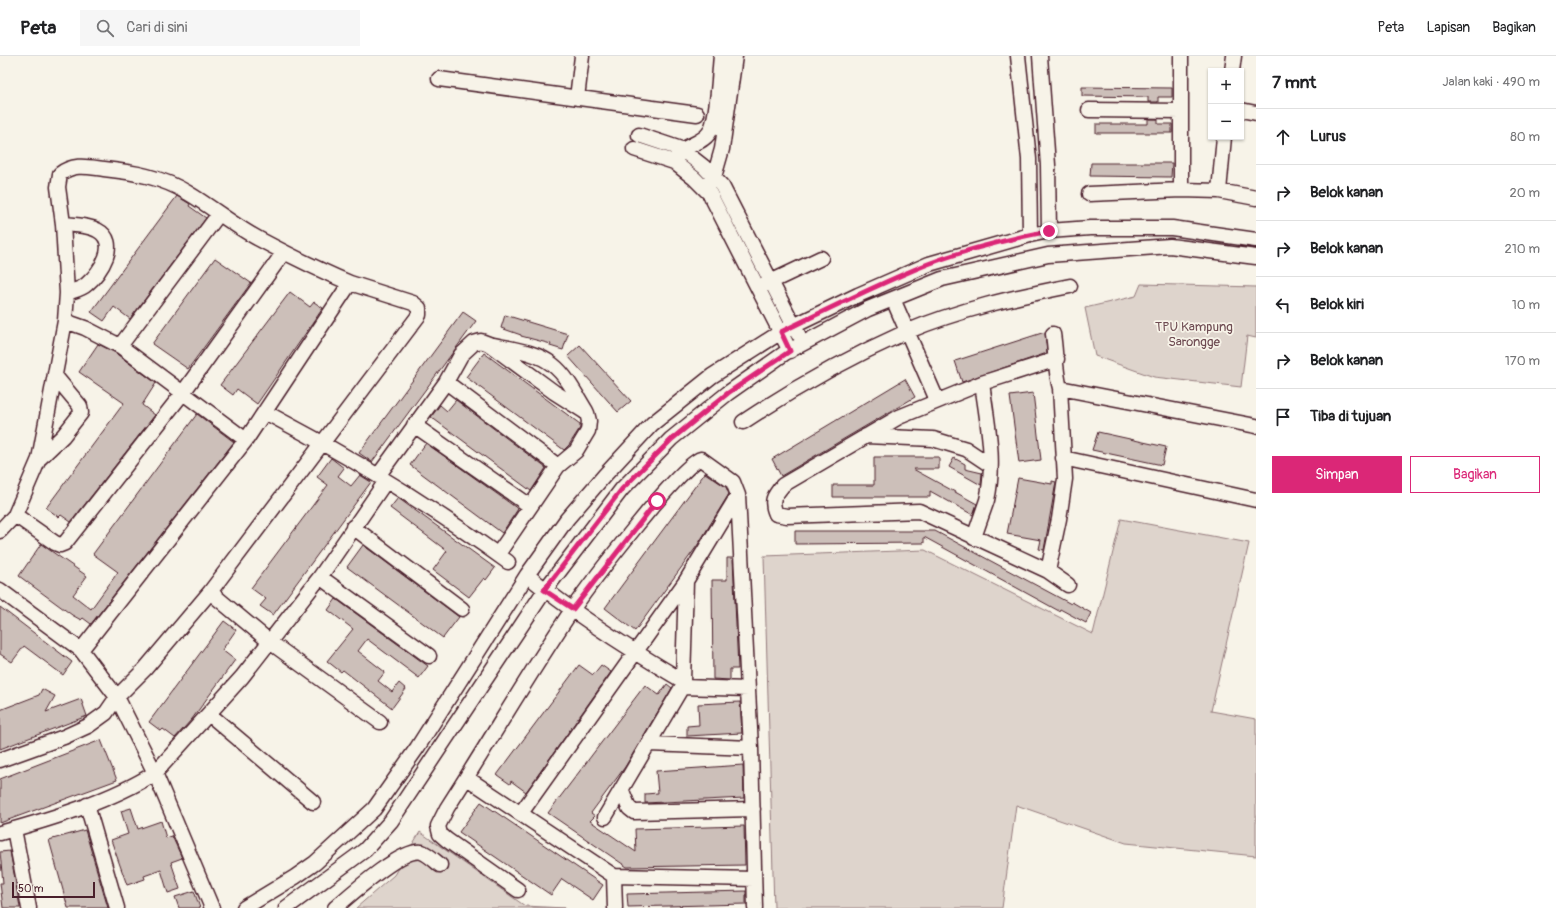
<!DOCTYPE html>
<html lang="id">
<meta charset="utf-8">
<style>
body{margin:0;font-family:Pangolin,sans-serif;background:#f6f6f6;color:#202124}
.controls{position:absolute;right:12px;top:12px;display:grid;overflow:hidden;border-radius:0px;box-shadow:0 1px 3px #0004}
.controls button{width:36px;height:36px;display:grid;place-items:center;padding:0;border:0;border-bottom:1px solid #e0e0e0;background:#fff;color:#202124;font:20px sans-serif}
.scale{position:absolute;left:12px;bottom:10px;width:83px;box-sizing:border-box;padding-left:4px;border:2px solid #4a1f2b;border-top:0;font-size:11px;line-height:14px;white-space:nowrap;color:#4a1f2b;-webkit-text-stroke:3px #f7f3e8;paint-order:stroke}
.stop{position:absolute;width:12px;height:12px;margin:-9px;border:3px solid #db2777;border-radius:50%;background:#fff}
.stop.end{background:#db2777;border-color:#fff;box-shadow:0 1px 4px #0008}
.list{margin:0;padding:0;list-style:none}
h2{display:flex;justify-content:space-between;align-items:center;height:52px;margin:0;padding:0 16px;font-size:17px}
h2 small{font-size:13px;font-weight:400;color:#757577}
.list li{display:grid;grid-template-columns:26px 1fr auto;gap:12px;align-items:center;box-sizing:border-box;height:56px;padding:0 16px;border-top:1px solid #e0e0e0}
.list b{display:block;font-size:15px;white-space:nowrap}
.list em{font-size:13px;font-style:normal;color:#757577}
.actions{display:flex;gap:8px;padding:12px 16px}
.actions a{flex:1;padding:9px 0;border:1px solid #db2777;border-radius:0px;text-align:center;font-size:14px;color:#db2777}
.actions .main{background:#db2777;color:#fff}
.icon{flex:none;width:22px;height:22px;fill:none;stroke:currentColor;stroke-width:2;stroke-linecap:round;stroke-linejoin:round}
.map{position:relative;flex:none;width:1256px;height:852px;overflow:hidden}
header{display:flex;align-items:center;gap:24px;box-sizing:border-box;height:56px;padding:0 20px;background:#fff;border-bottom:1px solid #e0e0e0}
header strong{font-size:19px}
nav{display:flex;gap:22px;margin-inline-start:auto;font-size:14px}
.search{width:280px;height:36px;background:#f6f6f6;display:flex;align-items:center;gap:10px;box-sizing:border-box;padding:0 14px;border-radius:0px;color:#757577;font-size:15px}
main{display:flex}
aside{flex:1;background:#fff}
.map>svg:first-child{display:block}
</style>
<header>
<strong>Peta</strong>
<div class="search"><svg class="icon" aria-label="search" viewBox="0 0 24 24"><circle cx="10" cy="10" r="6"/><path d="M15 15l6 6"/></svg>Cari di sini</div>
<nav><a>Peta</a><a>Lapisan</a><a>Bagikan</a></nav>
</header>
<main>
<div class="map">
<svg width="1256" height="852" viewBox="0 0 1256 852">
<rect width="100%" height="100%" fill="#f7f3e8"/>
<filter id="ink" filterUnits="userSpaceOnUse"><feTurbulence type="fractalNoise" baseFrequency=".025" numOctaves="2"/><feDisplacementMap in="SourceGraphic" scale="8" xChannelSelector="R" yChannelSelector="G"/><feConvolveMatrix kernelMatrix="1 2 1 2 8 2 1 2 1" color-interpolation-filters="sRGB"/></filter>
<g filter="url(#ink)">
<path fill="#ded4cc" stroke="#947a7c" d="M1141 228 1256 231V282L1247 280 1241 331 1154 321 1095 300 1085 252 1136 240Z
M1121 463 1249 487 1211 655 1256 663V800L1126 787 1016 749 1002 852H774L764 500 925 494 1093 578Z
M420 776 525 850 565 852H356L394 819Z"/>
<path fill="#ccbfb9" stroke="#4a1f2b" d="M1082 31 1172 32V41H1158V46H1148V41L1082 40Z
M1148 63H1158V68H1172V77H1096V68H1148Z
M1091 107H1172L1171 121 1090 120Z
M177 140 190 148 189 150 206 162 130 263 114 251 104 265 91 256Z
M215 202 251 227 188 313 152 288Z
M290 236 310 251 314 246 323 252 257 348 237 333 233 339 220 329Z
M463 256 476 265 372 406 359 397Z
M505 259 568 278 563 294 550 290 551 288 521 280V279L501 272Z
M1045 276 1047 297 962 326 955 305Z
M98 288 114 296 156 327 142 349 155 359 71 466 61 459 59 461 46 452 124 347 79 316Z
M580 289 631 345 618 356 568 300Z
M484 297 580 368V372L569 389 564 394 466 321Z
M905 323 915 341 781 420 772 403Z
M1033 337 1041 404 1019 407 1010 340Z
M456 344 546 412 531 435 431 361 440 349 447 355Z
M197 358 234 386 91 568 83 562 81 564 72 559 19 520 41 488 87 520 73 539 91 553 118 516 93 498Z
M1098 376 1166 391 1162 409 1092 394Z
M426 387 518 453 502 477 410 409Z
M874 401H939V413H913L977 448 973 459 930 435V441H833V429H874Z
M331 402 344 412 338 420 351 430 360 419 371 426 273 559 260 550 266 543 251 532 328 429 317 421Z
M954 402 965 408V413L982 417 981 429 949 411Z
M705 417 726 431 729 438 697 490 635 575 605 552Z
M1018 422 1052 428V425L1056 426 1044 494 1039 493 1041 484 1007 478Z
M398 442 495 512 486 524 484 522 469 541 433 514 447 495 390 452Z
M795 475H935L1071 548 1072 546 1091 557 1086 567 1060 553 1059 555 924 481V487L795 488Z
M363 489 459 561 443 582 347 511Z
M727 502H733L738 613H730V624L713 623 712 524H727Z
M336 543 428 610 419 622 367 583 358 595 385 616 378 625 392 636 399 627 406 633 392 652 343 614 341 616 327 605 353 573 328 554Z
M0 551 72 606 63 619 24 590 12 606 0 598Z
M224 565 236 574 222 594 235 604 192 663 175 682 163 673 161 675 149 666Z
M579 609 593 619 601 609 611 616 526 736 511 725 510 728 497 719Z
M667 628 672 632 625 711 591 757 595 760 590 765 636 796 635 773 744 770 745 809 627 811 548 757 645 629 659 639Z
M42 633 55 640 46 656 81 643 87 660 0 693V654L39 639Z
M740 646 742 677 687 680V670L699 669 698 648Z
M101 684 117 724 0 767V723Z
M743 709 744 742 645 747V738L658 737 656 715Z
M481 746 603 829 593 844 562 823 551 839 459 776Z
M131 752 138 773 161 765 166 782 172 780 182 802 171 806 180 833 168 837 161 814 144 820 145 823 127 829 111 784 128 778 121 755Z
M85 774 108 852H68L49 784Z
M10 795 20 851V852H3L0 827H3L0 796Z
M194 835 200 852H179L175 841Z
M746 835V848L628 851 627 838Z"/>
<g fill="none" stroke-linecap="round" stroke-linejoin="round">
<g stroke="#4a1f2b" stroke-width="17">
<path id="minor" d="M1018 0 1029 103 1030 179
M1040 0 1048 109 1049 175
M1232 15 1234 0
M439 23 697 58
M577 42 582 0
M1089 54 1181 55
M1241 54 1256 57
M639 79 681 93 704 111 722 130 798 278
M634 93 674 106 694 122 710 138 790 295
M677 101C684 88 701 89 709 77 718 65 719 17 721 0
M708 127 714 121 722 93 735 0
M1181 134V0
M1219 135 1224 81
M1089 138 1181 134 1219 135 1256 142
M63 168C73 169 88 169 97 174 121 186 100 217 87 228 82 233 73 235 67 237
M764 229 821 202
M893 243 937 344
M65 265 85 272 120 290 246 384
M494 289C513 293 537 296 553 309 567 320 576 339 586 355
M120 290 219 158
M1057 303 982 327 899 361 783 429C774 440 770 444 776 458L787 460 919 455 1048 515 1068 529
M446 326 558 410
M1060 332 1256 370
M265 356C349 400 431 450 508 506
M743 366C794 332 850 301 906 276 958 254 1015 241 1070 230
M414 369 530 450
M866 380 933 383 966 393 990 409
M1063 402 1256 444
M39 403 63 380 81 357 80 350 55 320
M378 420 446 326 461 299 474 287 481 285 489 288 554 336 587 357 589 365 588 375 576 395 558 410 498 498
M15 459 55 487 60 489 65 487 182 338 284 196
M353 471 462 553
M0 475 15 459 39 403 65 265 67 237 63 168 58 131 60 118C74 107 88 111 104 113 133 116 162 121 188 137 212 151 234 170 259 183 289 199 319 214 350 227L246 384 81 594
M974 482C978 469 983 456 987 444 996 405 987 365 982 327
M1048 515 1059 463 1065 423 1060 332C1055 315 1056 296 1053 278
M527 519C575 559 629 593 683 625L682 631 605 761
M320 521 429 600
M0 534 81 594 117 641 155 717 212 852
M210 536 270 586 380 666
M683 625 686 525
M682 631 748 633
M209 658 313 746
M649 688 751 692
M0 704 64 681 88 670 106 657 117 641 145 613 210 536 419 259V252L413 247 350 227
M467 722 614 820 615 852
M622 735 629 752 634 756 753 753
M87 749 117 852
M521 757 686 525 738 439
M14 773 29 852
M0 777C51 763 111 745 155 717L242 621 320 521 386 425
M614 820 754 823
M518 834 447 784 440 778 438 770 447 752C489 687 528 619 572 554 587 532 683 405 701 403L733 426 738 439 751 692 755 852
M244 852 295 821 315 807 374 753 417 692 527 519 567 463 604 420 652 368 712 320 781 276 858 239 929 208 1030 179 1049 175 1090 172H1172L1256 184
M286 852 365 794 391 765 545 534 622 433 671 383 728 337 785 297 868 253 942 223 1048 199 1170 190 1256 201
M335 852C350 839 403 791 422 796 428 798 435 805 440 809"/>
</g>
<use href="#minor" stroke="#f7f3e8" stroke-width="14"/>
</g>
</g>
<g fill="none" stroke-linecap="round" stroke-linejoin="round" filter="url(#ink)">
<path stroke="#db2777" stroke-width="5" d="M657 445 573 553 544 534 622 433 672 383 728 337 790 295 781 276C830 252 878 228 928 208 967 193 1009 183 1049 175"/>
</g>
<g text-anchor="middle" stroke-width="3.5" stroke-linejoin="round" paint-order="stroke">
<g font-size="13" fill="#6f4c53" stroke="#f7f3e8">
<text x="1194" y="275">TPU Kampung<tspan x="1194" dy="15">Sarongge</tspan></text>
</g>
</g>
</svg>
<div class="controls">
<button>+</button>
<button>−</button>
</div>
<div class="scale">50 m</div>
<div class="stop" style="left:657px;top:445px"></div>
<div class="stop end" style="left:1049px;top:175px"></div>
</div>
<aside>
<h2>7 mnt<small>Jalan kaki · 490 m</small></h2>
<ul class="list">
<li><svg class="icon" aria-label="ahead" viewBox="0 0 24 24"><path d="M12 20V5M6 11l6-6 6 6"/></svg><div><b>Lurus</b></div><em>80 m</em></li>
<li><svg class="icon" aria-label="right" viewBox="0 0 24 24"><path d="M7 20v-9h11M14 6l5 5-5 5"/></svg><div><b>Belok kanan</b></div><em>20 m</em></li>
<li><svg class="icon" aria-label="right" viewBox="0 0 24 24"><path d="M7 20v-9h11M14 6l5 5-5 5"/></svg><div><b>Belok kanan</b></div><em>210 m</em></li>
<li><svg class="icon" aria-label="left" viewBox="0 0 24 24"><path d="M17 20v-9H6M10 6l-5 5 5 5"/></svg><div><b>Belok kiri</b></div><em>10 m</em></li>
<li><svg class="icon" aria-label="right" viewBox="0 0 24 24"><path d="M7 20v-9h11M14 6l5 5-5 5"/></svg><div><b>Belok kanan</b></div><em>170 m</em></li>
<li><svg class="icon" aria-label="arrive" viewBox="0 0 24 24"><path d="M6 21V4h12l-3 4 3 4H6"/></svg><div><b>Tiba di tujuan</b></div></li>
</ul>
<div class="actions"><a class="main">Simpan</a><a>Bagikan</a></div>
</aside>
</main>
